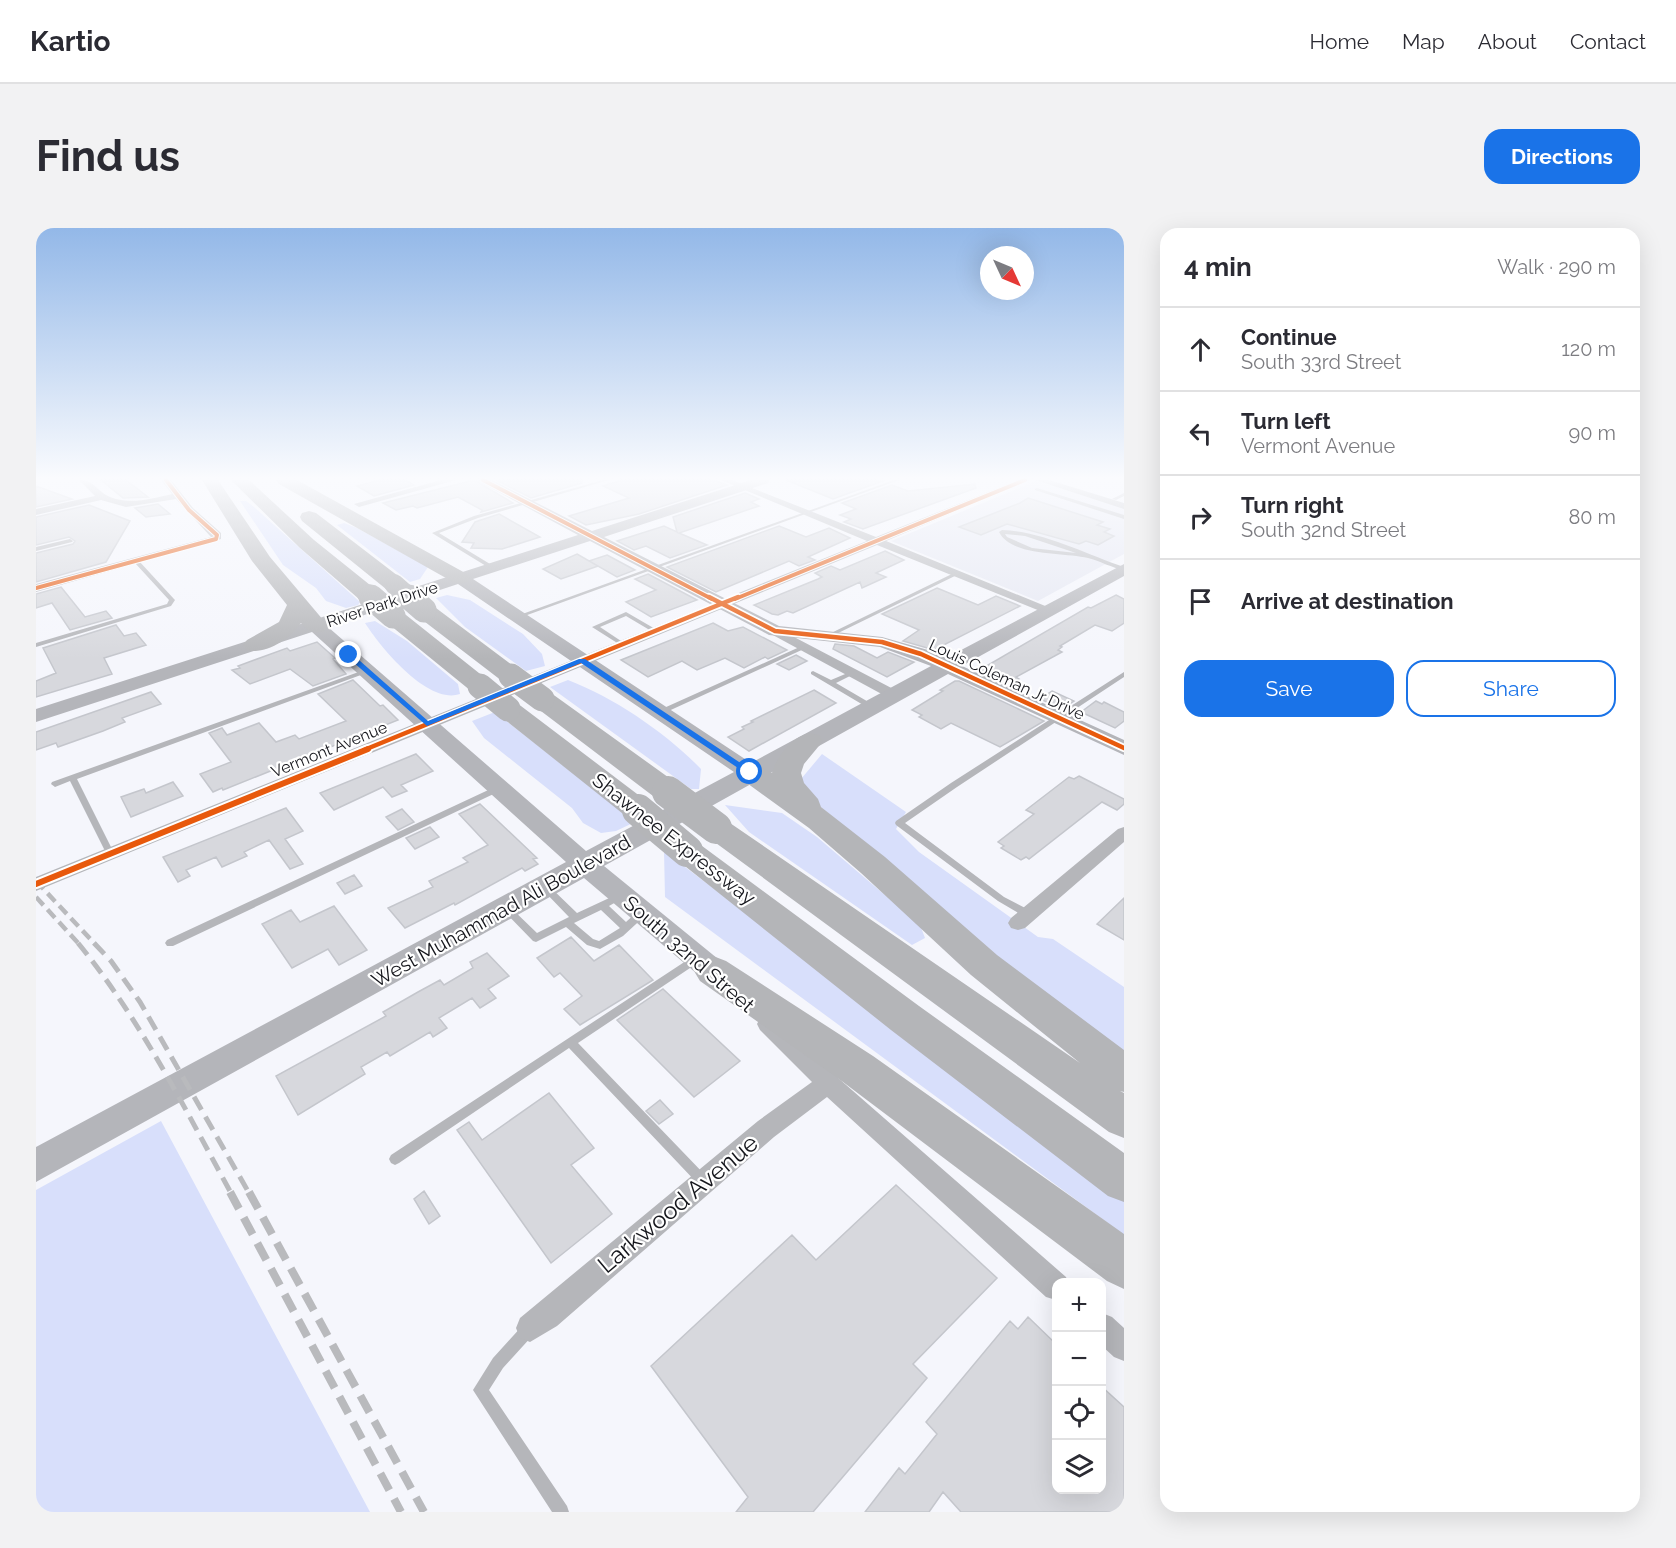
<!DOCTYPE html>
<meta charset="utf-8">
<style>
body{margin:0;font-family:Raleway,sans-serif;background:#f2f2f3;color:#2b2b33}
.controls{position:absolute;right:18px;bottom:18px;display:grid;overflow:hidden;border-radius:12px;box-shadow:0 6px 24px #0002}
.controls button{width:54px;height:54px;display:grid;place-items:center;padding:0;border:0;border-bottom:2px solid #e1e1e2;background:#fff;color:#2b2b33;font:30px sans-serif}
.compass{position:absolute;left:944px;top:18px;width:54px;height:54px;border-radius:50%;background:#fff;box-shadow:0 6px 24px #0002;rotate:134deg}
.stop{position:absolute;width:18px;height:18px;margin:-14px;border:4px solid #1a73e8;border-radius:50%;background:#fff}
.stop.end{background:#1a73e8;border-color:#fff;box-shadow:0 2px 6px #0008}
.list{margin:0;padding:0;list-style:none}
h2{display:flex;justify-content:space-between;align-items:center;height:78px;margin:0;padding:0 24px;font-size:26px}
h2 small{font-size:20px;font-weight:400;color:#7c7c81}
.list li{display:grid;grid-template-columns:39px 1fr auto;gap:18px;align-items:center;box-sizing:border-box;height:84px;padding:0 24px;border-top:2px solid #e1e1e2}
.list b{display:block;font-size:22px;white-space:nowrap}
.list p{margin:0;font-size:20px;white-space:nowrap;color:#7c7c81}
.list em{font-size:20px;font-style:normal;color:#7c7c81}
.actions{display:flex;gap:12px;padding:18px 24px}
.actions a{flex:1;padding:14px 0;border:2px solid #1a73e8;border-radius:18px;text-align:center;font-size:21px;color:#1a73e8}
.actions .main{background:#1a73e8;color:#fff}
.icon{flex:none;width:33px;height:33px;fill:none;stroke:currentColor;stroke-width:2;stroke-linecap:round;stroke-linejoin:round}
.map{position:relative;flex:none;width:1088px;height:1284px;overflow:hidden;border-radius:18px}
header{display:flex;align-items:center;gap:36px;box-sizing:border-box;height:84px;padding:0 30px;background:#fff;border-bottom:2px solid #e1e1e2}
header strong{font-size:28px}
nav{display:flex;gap:33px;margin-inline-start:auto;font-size:21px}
.intro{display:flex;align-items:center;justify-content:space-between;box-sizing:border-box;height:144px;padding:0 36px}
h1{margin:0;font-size:42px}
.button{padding:15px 27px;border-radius:18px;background:#1a73e8;color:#fff;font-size:21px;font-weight:700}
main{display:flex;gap:36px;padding:0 36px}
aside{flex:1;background:#fff;border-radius:18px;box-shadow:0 6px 24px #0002}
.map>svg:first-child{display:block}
</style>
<header>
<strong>Kartio</strong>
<nav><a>Home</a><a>Map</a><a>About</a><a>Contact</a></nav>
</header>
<div class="intro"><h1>Find us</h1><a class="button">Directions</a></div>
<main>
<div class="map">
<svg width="1088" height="1284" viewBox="0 0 1088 1284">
<rect width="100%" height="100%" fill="#f5f6fc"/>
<path fill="#e5e7f2" d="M1000 253 1088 280V326L1002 373 855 313Z"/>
<path fill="#d8dffb" d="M204 273H210L218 279 324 374 322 377 310 380 290 373 280 360 247 337Z
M308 295 321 300 392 339 384 351 374 354 301 297Z
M411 367 434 372 487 406 506 426 509 438 490 443 429 399 400 370Z
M339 393 371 413 422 456 424 466C392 477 345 420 329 395Z
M532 452C579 470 630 505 665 541L663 561H655L514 459Z
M459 484 599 594 580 603 565 605 547 595 536 580 448 510 436 493Z
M786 526 870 584 860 601 883 624 1002 709 1017 711 1088 759V824L996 758 772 568 765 551Z
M689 577 746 585 781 609 884 697 889 710 876 717 713 604Z
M628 623 1088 971V1007L629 669Z
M125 893 334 1284H0V962Z"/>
<path fill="#d7d8dd" stroke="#c4c6cc" stroke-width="1.5" d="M65 252H90L112 269 87 270Z
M344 252H369L378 257 338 268 321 258Z
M438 252 477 275 445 284 446 282 422 269 381 280 377 278 360 282 347 275Z
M460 252H546V255L495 270Z
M586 252H677L691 257 603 286 550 297 533 288 593 270 567 258Z
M750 252H842L847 253 797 271Z
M939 256 940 260 827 301 808 294 815 291 804 287 820 281 806 275 856 257 872 263Z
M0 258 36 271 0 279Z
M709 265 723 271 715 274 723 278 643 305 671 317 634 330 610 318 598 322 581 313 628 298 641 304 637 289Z
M992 270 1067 294 1061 297 1074 301 1068 304 1078 308 1062 317 1050 313 1043 316 971 296 945 307 923 299 984 275Z
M122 276 134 286 110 289 99 280Z
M53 277 94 293 70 334 0 354V325L37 316 39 313 33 309 0 317V289Z
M463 286 504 309 466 321 435 320 438 315 426 314 439 294Z
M743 298 770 309 793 300 814 310 772 329 779 332 763 338 753 333 680 364 631 339Z
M849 323 868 332 840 345 850 349 826 360 824 354 757 385 751 383 742 387 736 386 718 377 782 351 786 349 779 345 795 338 804 342Z
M541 326 562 338 525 351 507 341Z
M571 327 599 342 581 349 553 333Z
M612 346 661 372 615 389 590 374 620 362 599 351Z
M25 359 49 389 70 383 76 390 34 402 16 375 0 380V366Z
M901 360 942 377 960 368 984 378 898 422 867 413 883 402 846 386Z
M1080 367 1088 371V395L1076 403 1059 397 1024 418 1026 419 1022 422 1026 424 980 449 983 451 973 457 942 443 1052 379 1055 380Z
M677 395 692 403 707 399 751 422 732 431 729 429 708 440 689 430 661 442 646 433 612 449 585 432Z
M80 397 88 408 100 405 110 417 68 430 76 446 0 469V453L20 445 7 420Z
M281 414 299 430 297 431 310 446 277 458 254 441 214 456 196 442 204 440 202 438 251 420 254 423Z
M799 416 818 418 841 430 852 424 878 434 851 449 797 421Z
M760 427 771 433 753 442 741 436Z
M317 452 344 478 347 477 362 492 187 562 186 560 177 564 164 546 195 534 173 505 186 500 191 507 223 495 240 514 259 507 263 511 310 493 282 466Z
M919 453H923L1008 493 964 519 915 495 905 501 883 489 886 487 876 482 907 463 904 462Z
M778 462 800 475 713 523 692 509 708 501 706 499 717 494 715 493Z
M1016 463 1038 473 1026 481 1004 471Z
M115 464 125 476 86 490 89 494 67 503 22 519 20 515 0 522V504Z
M1060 473 1066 476 1068 474 1088 484V493L1079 500 1045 484Z
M380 526 397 543 365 557 371 563 356 569 347 559 298 582 284 565Z
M1043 548 1088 571V576L1081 582 1066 574 993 631 990 629 985 632 965 620 968 618 962 614 998 586 990 582 1033 549 1038 551Z
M137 554 147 568 95 589 85 569 108 561 110 565Z
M444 576 501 630 497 631 502 636 489 643 486 640 419 677 418 675 369 700 352 680 397 659 393 653 432 634 427 630 452 617 423 586Z
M250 580 267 603 249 611 267 636 254 641 233 612 208 624 211 628 186 639 180 629 150 642 154 648 142 654 127 629Z
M366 581 378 594 362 602 350 589Z
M394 599 403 609 379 621 370 610Z
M318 647 326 658 309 666 301 655Z
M1088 670V712L1061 696Z
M298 678 331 722 303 737 292 721 256 740 226 696 255 682 264 694Z
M535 709 558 733 583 717 617 752 544 797 528 781 546 768 524 745 518 749 501 730Z
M451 725 473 748 452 761 460 770 444 780 436 770 403 790 411 800 397 809 394 804 354 828 351 824 325 839 329 846 262 887 240 848 350 788 347 784 382 764 404 752 408 757 437 740 434 734Z
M627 761 704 833 658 869 581 792Z
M513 865 558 920 535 937 576 986 515 1035 421 902 433 894 446 912Z
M624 872 637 886 623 896 610 883Z
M860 957 961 1050 877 1136 891 1150 777 1284H700L712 1269 615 1138 756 1007 780 1032Z
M388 963 404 988 393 996 378 971Z
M992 1089 1020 1116V1262H1065V1158L1088 1179V1284H925L907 1264 893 1284H829L863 1240 869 1246 901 1206 890 1194 974 1093 982 1101Z"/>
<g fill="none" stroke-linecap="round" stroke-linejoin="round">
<path fill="#b5b6ba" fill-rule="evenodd" d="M567 252H573L442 290 403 305 459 339V341H455L396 305 438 288Z
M858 252H863L483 390 478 389Z
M1001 260 1088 287V291L999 262V261Z
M1088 265V268L1080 272 1076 271Z
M966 302C1006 303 1050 326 1088 339V342C1076 340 1064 333 1052 330 1028 324 976 329 963 304ZM969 306 989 308 1040 325 996 320 971 309Z
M34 311 37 313 36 314 0 323V319Z
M99 333H103L138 371 139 372 135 378 0 419V415L131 376 133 372 99 335Z
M920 344 925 345 794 409 789 408Z
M590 384 621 402 622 403 617 404 590 388 564 399 588 415V417L586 418 556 399Z
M768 417 771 419 770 420 626 486H620L619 484Z
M331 441 334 443 333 444 41 551 78 625 77 627H71L34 553 19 559 15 556 16 554Z
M777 443 795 452 814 444H818V446L800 455 841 479 840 481H834L775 446V444Z
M1088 444V449L921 559 869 595 968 669 995 683 997 686 995 689H989L962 673 860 597 859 595 860 593 915 555Z
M463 557 467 560 466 562 137 718H131L129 715 131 712Z
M509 656 512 657 541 685 584 665 587 666 589 668 587 670 573 678 590 694C596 689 602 680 610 683L612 685 587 708 564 721 551 717 530 699 500 714 497 713 465 680 467 678H473L501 705 533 689 506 661 504 659 506 657ZM565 682 584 700 563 713 557 711 538 695Z
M659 727 663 728 664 731 663 734 542 815 670 948 672 952 670 956 666 958 662 956 533 820 363 935 359 937 355 935 353 931 355 927Z
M492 1095 497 1097 499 1102 497 1107 467 1140 453 1162 531 1278 533 1284H516L437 1162 457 1130 487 1097Z"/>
<path fill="#b5b6ba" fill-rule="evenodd" d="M43 252C57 252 59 260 70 267 90 278 115 271 136 266L125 252H135L157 280 185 305V311L0 364V356L175 309 140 271 90 279 65 272 0 287V281L59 268Z
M405 252H420L323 279 318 276Z
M685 252H696L840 309 982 252H993L850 313 1019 382 1017 385H1009L841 317 0 663V649L831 313Z
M999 252H1013L1088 275V281Z
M739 399 863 464 865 467 863 470H853L735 406 733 403Z
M1088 599V614L989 700 982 702 975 700 972 695 975 690 1082 601Z
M732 787 740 790 801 849 1030 1049 1032 1054H1020V1072L1010 1069 791 869 738 909 521 1098 494 1114 484 1110 480 1100 484 1090 722 893 776 854 724 802 721 796 724 790Z
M1066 1085 1076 1089 1088 1100V1133L1078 1129 1066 1118Z"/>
<path fill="#b4b5ba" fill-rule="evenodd" d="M440 252H456L556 303 715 252H733L732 255 568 309 743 398 846 409 892 422 910 430 1088 336V348L926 438 1088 512V527L912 446 568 638 687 735 691 743 687 751 677 754 667 751 548 650 0 954V919L530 634 276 404 0 494V481L542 307ZM554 313 733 407 844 419 895 438 715 535 437 351ZM422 356 698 544 550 623 292 399Z"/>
<path fill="#b4b5b8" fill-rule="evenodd" d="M166 252H182L234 329 288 393 292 398 288 403C277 406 273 404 265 395 254 411 230 427 211 422L207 417 211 412 243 394 251 377 216 333Z
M195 252H213L278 312 339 361 342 366 339 371 331 373 323 371 264 320Z
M240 252H261L431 346 435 350 431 354 424 356 417 354 243 256Z
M273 283 280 285 366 351 369 356 366 361 358 362 350 361 266 293 264 289 266 285Z
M388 375 396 377 484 443 488 448 484 453 475 456 466 453 380 387 377 382 380 377Z
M357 381 365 383 453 453 457 458 453 463 444 466 435 463 349 393 346 388 349 383Z
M506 463 515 465 643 557 647 564 643 571 632 574 621 571 497 477 493 471 497 465Z
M472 473 481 475 613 575 617 582 613 589 602 592 591 589 463 487 459 481 463 475Z
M773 505 783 507 787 513 768 536 765 545 768 555 782 571 785 579 849 629 961 727 1088 822V864L1084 863 1088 865V910L1073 904 669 607 664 600 669 593 680 590 691 593 1044 835 935 747 825 645 773 600 704 550 699 544 704 538C717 534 724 538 736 545 740 529 756 509 773 505Z
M651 612 662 615 883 778 1088 925V974L1072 968 855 802 640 631 635 623 640 615Z
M677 728 690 733 837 828 1088 1006V1061L1071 1053 807 854 664 753 658 743 664 733Z"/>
<path stroke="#b9babd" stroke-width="4.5" stroke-dasharray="11 6" stroke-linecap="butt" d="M0 653 59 716
M0 669 43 716"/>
<path stroke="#b9babd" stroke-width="5" stroke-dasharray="15 8" stroke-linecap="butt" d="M42 715C104 791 148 879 195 965
M58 715 75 733 104 774 213 965"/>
<path stroke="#b9babd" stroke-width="8" stroke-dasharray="19 10" stroke-linecap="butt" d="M194 964 365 1284
M213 964 388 1284"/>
<path stroke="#b4b5b8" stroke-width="20" d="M358 356 375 371
M331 366 336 371"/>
<path stroke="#b4b5b8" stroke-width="25" d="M335 369 357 388
M373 369 388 382
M475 448 506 471
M444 458 472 481"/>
<path stroke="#b4b5b8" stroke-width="32" d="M632 564 680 600
M602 582 651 623"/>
<g stroke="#fff" stroke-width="6">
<path id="cycleway-far2" d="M447 252 676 371
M0 360 180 311 181 307 153 282 130 252
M699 371 989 252"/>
</g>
<g stroke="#fff" stroke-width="8">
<path id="cycleway-far1" d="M673 369 739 403 846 414 885 426 1088 520
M328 522 702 369"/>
</g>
<g stroke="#fff" stroke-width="10">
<path id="cycleway" d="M0 656 332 521"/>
</g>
<use href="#cycleway-far2" stroke="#e8590c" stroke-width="4"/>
<use href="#cycleway-far1" stroke="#e8590c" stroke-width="4.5"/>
<use href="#cycleway" stroke="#e8590c" stroke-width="6"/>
</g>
<linearGradient id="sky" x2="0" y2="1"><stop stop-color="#93b8e8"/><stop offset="0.58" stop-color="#fafbfe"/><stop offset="1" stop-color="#fafbfe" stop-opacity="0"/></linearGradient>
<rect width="1088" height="431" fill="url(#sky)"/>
<path fill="#1a73e8" d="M310 425H315L392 493 543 431H549L718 544 711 546 545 435 391 498 310 428Z"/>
<g text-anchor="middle" stroke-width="4.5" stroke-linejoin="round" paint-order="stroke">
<g font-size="16" fill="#15161c" stroke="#fff">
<text transform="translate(346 376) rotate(-18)" y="6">River Park Drive</text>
<text transform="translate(971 451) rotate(25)" y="6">Louis Coleman Jr Drive</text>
<text transform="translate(293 521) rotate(-22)" y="6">Vermont Avenue</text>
</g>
<g font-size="20" fill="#15161c" stroke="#fff">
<text transform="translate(638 611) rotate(38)" y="7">Shawnee Expressway</text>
<text transform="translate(465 683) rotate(-29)" y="7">West Muhammad Ali Boulevard</text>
<text transform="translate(653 726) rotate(41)" y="7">South 32nd Street</text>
</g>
<g font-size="24" fill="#15161c" stroke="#fff">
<text transform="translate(642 976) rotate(-40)" y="8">Larkwood Avenue</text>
</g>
</g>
</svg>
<div class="controls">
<button>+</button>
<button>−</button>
<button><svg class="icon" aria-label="locate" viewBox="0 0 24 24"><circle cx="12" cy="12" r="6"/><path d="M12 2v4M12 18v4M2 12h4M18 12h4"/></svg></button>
<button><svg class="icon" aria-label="layers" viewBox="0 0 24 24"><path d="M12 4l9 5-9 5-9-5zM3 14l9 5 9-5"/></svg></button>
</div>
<svg class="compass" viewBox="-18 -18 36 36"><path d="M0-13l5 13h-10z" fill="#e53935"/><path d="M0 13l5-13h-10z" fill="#7c7c81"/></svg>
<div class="stop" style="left:714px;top:544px"></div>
<div class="stop end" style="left:313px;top:427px"></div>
</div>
<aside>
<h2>4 min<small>Walk · 290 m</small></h2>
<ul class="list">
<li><svg class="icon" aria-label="ahead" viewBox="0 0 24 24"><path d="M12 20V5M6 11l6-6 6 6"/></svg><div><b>Continue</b><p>South 33rd Street</p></div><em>120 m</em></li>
<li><svg class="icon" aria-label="left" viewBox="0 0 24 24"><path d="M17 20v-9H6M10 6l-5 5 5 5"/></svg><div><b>Turn left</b><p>Vermont Avenue</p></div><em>90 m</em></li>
<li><svg class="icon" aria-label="right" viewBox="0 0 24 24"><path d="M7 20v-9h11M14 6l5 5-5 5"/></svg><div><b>Turn right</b><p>South 32nd Street</p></div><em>80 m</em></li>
<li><svg class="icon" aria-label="arrive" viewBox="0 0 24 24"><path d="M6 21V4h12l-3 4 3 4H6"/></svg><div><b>Arrive at destination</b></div></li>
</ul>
<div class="actions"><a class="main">Save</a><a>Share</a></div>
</aside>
</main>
